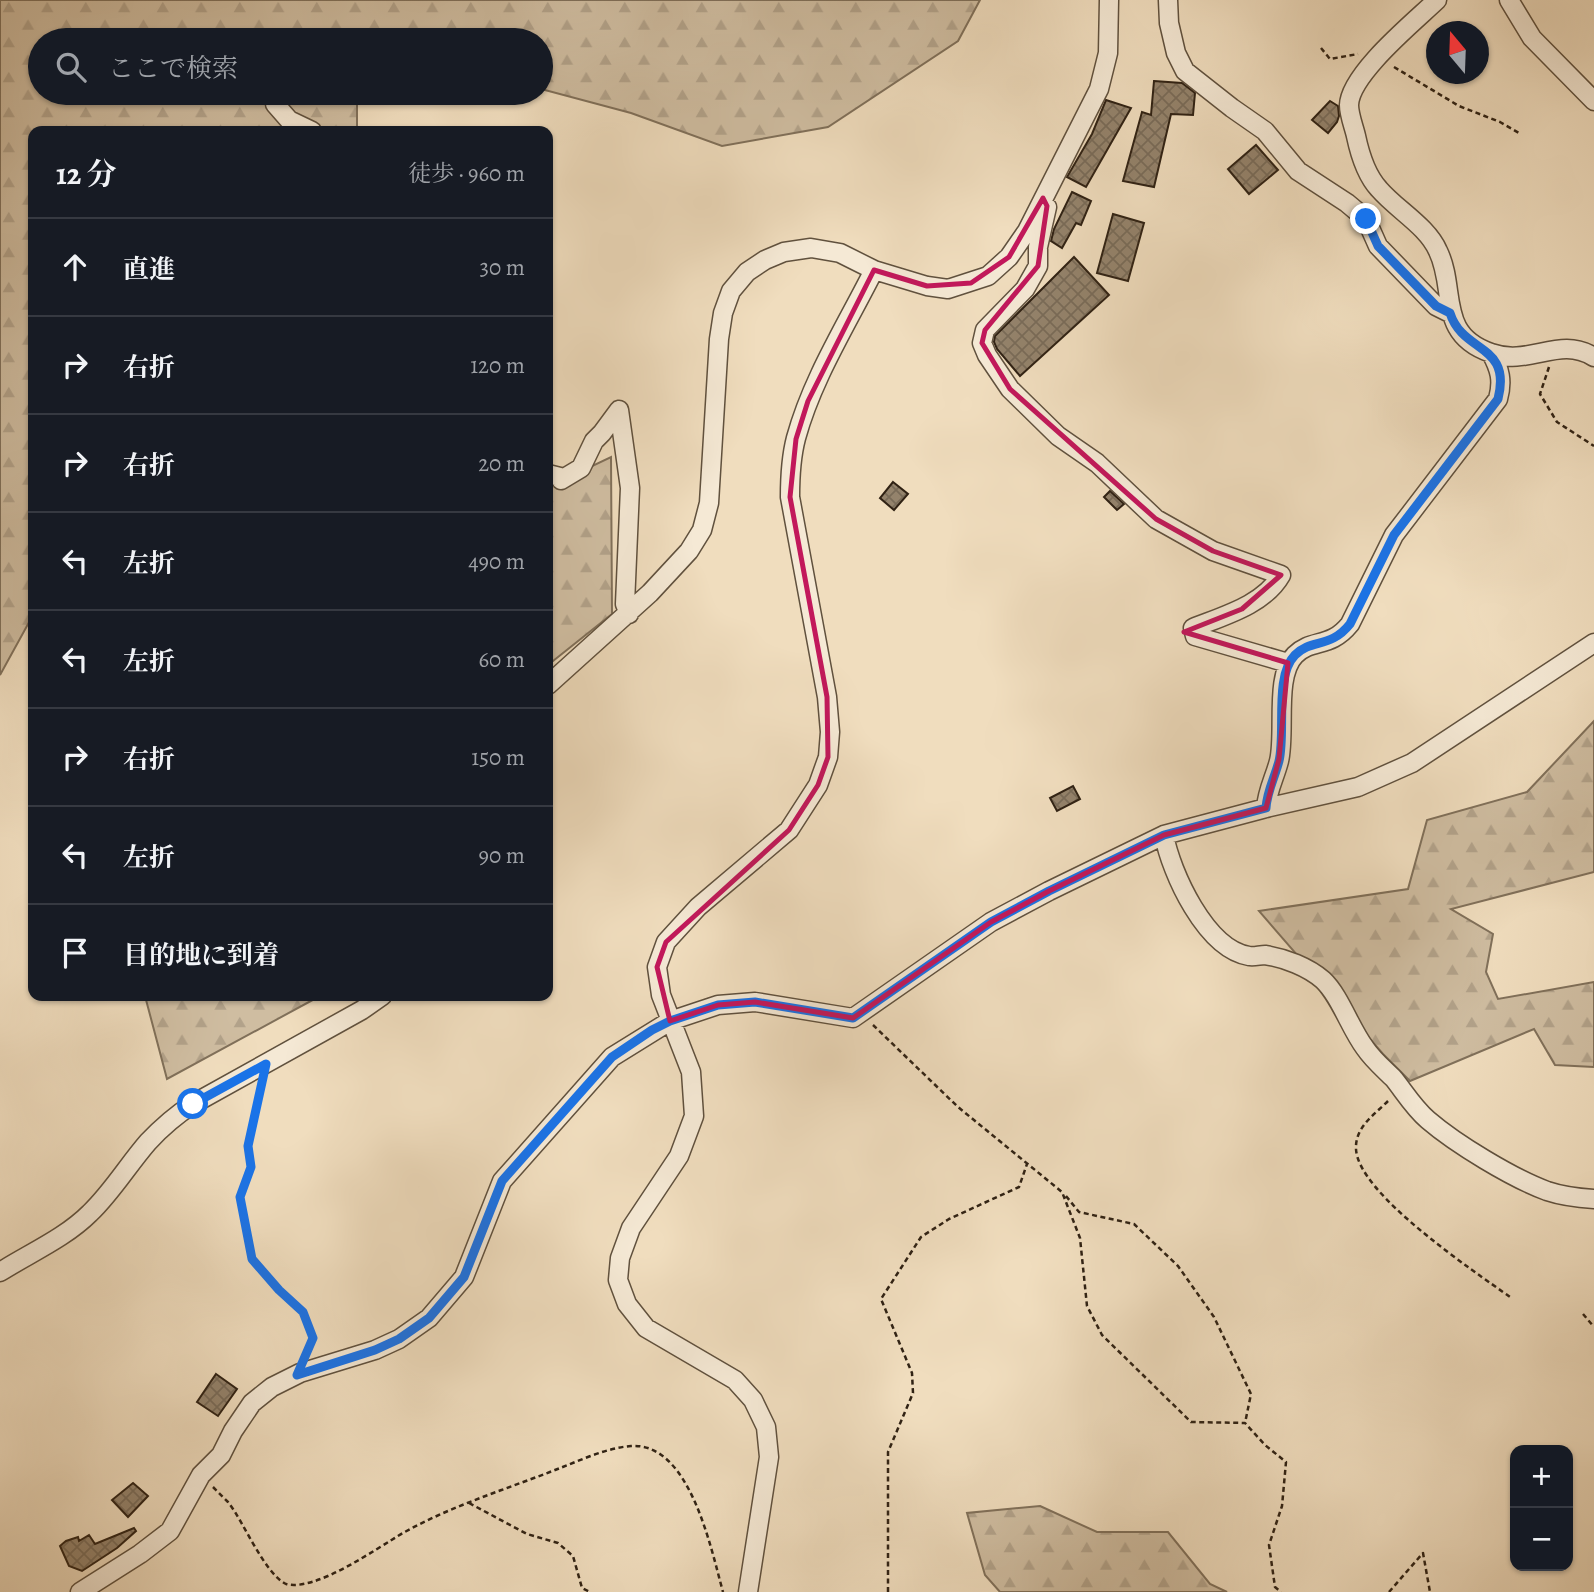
<!DOCTYPE html>
<html lang="ja">
<meta charset="utf-8">
<style>
body{margin:0;font-family:Alegreya,"Noto Serif JP",serif;background:#20242c;color:#f1f3f6}
.controls{position:absolute;right:21px;bottom:21px;display:grid;overflow:hidden;border-radius:14px;box-shadow:0 2px 5px #0004}
.controls button{width:63px;height:63px;display:grid;place-items:center;padding:0;border:0;border-bottom:2px solid #363941;background:#171b24;color:#f1f3f6;font:35px sans-serif}
.compass{position:absolute;left:1426px;top:21px;width:63px;height:63px;border-radius:50%;background:#171b24;box-shadow:0 2px 5px #0004;rotate:341deg}
.stop{position:absolute;width:21px;height:21px;margin:-16px;border:5px solid #1a73e8;border-radius:50%;background:#fff}
.stop.end{background:#1a73e8;border-color:#fff;box-shadow:0 2px 7px #0008}
.list{margin:0;padding:0;list-style:none}
h2{display:flex;justify-content:space-between;align-items:center;height:91px;margin:0;padding:0 28px;font-size:30px}
h2 small{font-size:23px;font-weight:400;color:#9ea1a6}
.list li{display:grid;grid-template-columns:46px 1fr auto;gap:21px;align-items:center;box-sizing:border-box;height:98px;padding:0 28px;border-top:2px solid #363941}
.list b{display:block;font-size:26px;white-space:nowrap}
.list em{font-size:23px;font-style:normal;color:#9ea1a6}
.icon{flex:none;width:38px;height:38px;fill:none;stroke:currentColor;stroke-width:2;stroke-linecap:round;stroke-linejoin:round}
.map{position:relative;flex:none;width:1594px;height:1592px;overflow:hidden}
.search{position:absolute;background:#171b24;box-shadow:0 2px 5px #0004;left:28px;top:28px;width:525px;height:77px;display:flex;align-items:center;gap:18px;box-sizing:border-box;padding:0 24px;border-radius:38px;color:#9ea1a6;font-size:26px}
.panel{position:absolute;background:#171b24;box-shadow:0 2px 5px #0004;left:28px;top:126px;width:525px;height:875px;border-radius:14px}
.map>svg:first-child{display:block}
</style>
<div class="map">
<svg width="1594" height="1592" viewBox="0 0 1594 1592">
<defs>
<pattern id="forest-firs" width="22" height="20" patternUnits="userSpaceOnUse" patternTransform="scale(1.75)"><rect width="22" height="20" fill="#cfbda1"/><path d="M5 1l3.5 6h-7zM16 11l3.5 6h-7z" fill="#b2a28a"/></pattern>
<pattern id="building-cross-hatch" width="8" height="8" patternUnits="userSpaceOnUse" patternTransform="scale(1.75)"><rect width="8" height="8" fill="#94836c"/><path d="M0 0l8 8M0 8l8-8" fill="none" stroke="#796b58"/></pattern>
</defs>
<rect width="100%" height="100%" fill="#f0ddbe"/>
<filter id="stains"><feTurbulence type="fractalNoise" baseFrequency=".00286" numOctaves="4"/><feColorMatrix values="0 0 0 0 .2 0 0 0 0 .09 0 0 0 0 .02 0 0 0 .5 -.17"/></filter>
<radialGradient id="worn" r=".72"><stop offset=".6" stop-color="#630" stop-opacity="0"/><stop offset="1" stop-color="#630" stop-opacity=".3"/></radialGradient>
<path fill="url(#forest-firs)" stroke="#80705a" stroke-width="2" d="M0 0H980L958 41 828 127 722 146 631 113 541 89V40H40V93H357V131H33V615L0 675Z
M611 457 612 614 548 665V487Z
M1594 721V872L1451 909 1493 934 1486 972 1498 999 1594 982V1067L1555 1065 1534 1029 1410 1081 1383 1054 1259 911 1408 889 1427 820 1527 792Z
M145 996H320L167 1079Z
M1040 1506 1097 1532H1168L1210 1584 1227 1592H1000L985 1575 967 1513Z"/>
<path fill="url(#building-cross-hatch)" stroke="#302214" stroke-width="2" d="M1154 81 1182 83 1195 93 1193 115 1171 114 1154 187 1123 181 1142 112 1151 115Z
M1106 100 1131 108 1086 187 1067 177 1092 134Z
M1330 101 1338 106 1339 116 1337 122 1328 133 1312 120Z
M1256 145 1278 170 1249 194 1228 169Z
M1072 192 1091 201 1081 225 1076 223 1062 248 1051 241 1054 229Z
M1113 214 1144 223 1128 281 1097 273Z
M1074 257 1109 295 1020 376 997 349 994 342 995 336Z
M893 482 908 494 894 510 880 498Z
M1110 491 1124 504 1117 510 1104 497Z
M1073 786 1080 799 1057 811 1050 798Z
M216 1374 237 1389 218 1416 197 1402Z
M133 1483 148 1496 128 1517 112 1500Z
M134 1528 136 1531 117 1548 82 1571 69 1566 60 1546 66 1541 78 1537 79 1541 89 1535 95 1544Z"/>
<g fill="none" stroke-linecap="round" stroke-linejoin="round">
<g stroke="#60513e" stroke-width="21">
<path id="minor" d="M1168 0 1169 23 1176 53 1185 71 1232 108 1265 131 1298 171 1347 203 1366 219 1378 246 1436 306 1450 313
M1437 0C1414 22 1350 74 1349 105 1349 115 1354 127 1356 136 1360 155 1366 175 1379 189 1397 210 1427 226 1438 251 1457 290 1436 334 1491 353 1530 367 1559 335 1594 357
M1509 0 1532 38 1594 101
M275 104 289 120 312 131
M1047 207 1038 247V266L1025 289 985 330 982 343 987 355 1010 389 1058 436 1097 463 1156 519 1213 551 1281 575C1264 605 1223 616 1193 628L1195 636 1288 663
M548 474 560 477 561 480 581 468 594 441 602 433 619 410 630 488 625 604 629 614
M548 685 650 593 689 551 702 530 709 503 719 339 723 313 731 291 747 272 765 260 784 252 811 248 840 253 874 270 927 286 948 289 988 276 1009 257 1027 231 1099 89 1108 53 1109 0
M1266 808C1267 791 1275 777 1279 761 1286 732 1274 676 1295 655 1312 638 1330 649 1350 624L1394 535 1498 399C1503 381 1500 369 1491 353
M1164 835C1171 873 1206 949 1249 956 1254 957 1260 955 1265 955 1285 958 1308 967 1323 980 1340 996 1350 1028 1365 1048 1373 1060 1384 1069 1394 1079 1405 1093 1414 1108 1428 1120 1456 1144 1512 1178 1547 1191 1562 1196 1578 1198 1594 1199
M0 1272C30 1253 65 1238 90 1213 112 1192 128 1165 148 1142 162 1127 176 1115 193 1104L362 1010 382 996
M80 1592 140 1554 170 1531 201 1475 221 1455 233 1431 252 1403 272 1387 300 1373 375 1350 399 1339 429 1318 464 1277 502 1181 612 1057 670 1021 718 1005 755 1002 853 1018 991 922 1049 891 1164 835 1266 808 1358 787 1412 763 1594 643
M748 1592 769 1457 766 1427 753 1400 735 1380 646 1328 627 1304 618 1280 620 1258 631 1228 679 1156 694 1116 691 1072 661 995 657 967 666 942 698 907 789 830 818 785 828 757 830 732 827 697 790 497C790 477 791 457 796 438 812 379 847 324 874 270"/>
</g>
<path stroke="#302214" stroke-width="2.5" stroke-dasharray="5 3.5" stroke-linecap="butt" d="M1321 48 1330 59 1358 54
M1394 67 1459 106 1500 122 1519 133
M1549 367 1540 394 1557 422 1594 446
M873 1025 958 1107 1062 1192 1080 1238 1087 1306 1102 1335 1191 1422 1245 1423 1265 1445 1286 1462 1282 1506 1269 1545 1275 1587 1281 1592
M262 1084 248 1146 251 1167 240 1197 252 1259 279 1290 303 1313 313 1338 306 1354
M1388 1101C1374 1115 1355 1127 1356 1149 1358 1194 1474 1271 1510 1297
M1066 1196 1079 1212 1134 1224 1178 1266 1214 1317 1251 1394 1245 1423
M1583 1314 1594 1327
M213 1487C218 1492 223 1497 228 1502 244 1522 264 1573 286 1584 316 1592 377 1548 403 1533 451 1506 504 1490 555 1470 579 1461 605 1448 631 1446 690 1442 711 1549 723 1592
M469 1503 527 1534 558 1543 573 1556 582 1588 590 1592
M888 1592V1452L913 1393 912 1373 881 1299 921 1237 949 1219 1019 1187 1027 1164
M1389 1592 1423 1553 1430 1592"/>
<use href="#minor" stroke="#f5e9d5" stroke-width="18"/>
</g>
<g fill="none" stroke-linecap="round" stroke-linejoin="round">
<path stroke="#1a73e8" stroke-width="9" d="M193 1104 266 1064 248 1146 251 1167 240 1197 252 1259 279 1290 303 1312 313 1338 297 1375 375 1350 399 1339 429 1318 464 1277 502 1181 612 1057 652 1030 670 1021 718 1005 755 1002 853 1018 991 922 1049 891 1164 835 1266 808C1267 791 1275 777 1279 761 1286 732 1274 676 1295 655 1312 638 1330 649 1350 624L1394 535 1498 399C1512 343 1463 354 1450 313L1436 306 1378 246 1366 219"/>
</g>
<path fill="none" stroke="#c2185b" stroke-width="5" stroke-linejoin="round" d="M1043 198 1047 206 1038 266 985 330 982 343 1010 389 1156 519 1213 551 1281 575 1242 609 1184 632 1288 663 1279 759 1266 808 1164 835 1049 891 991 922 853 1018 755 1002 718 1005 670 1021 657 967 666 942 789 830 818 785 828 757 827 697 790 497 796 439 808 401 874 270 927 286 971 283 1009 257Z"/>
<rect width="100%" height="100%" filter="url(#stains)"/>
<rect width="100%" height="100%" fill="url(#worn)"/>
</svg>
<div class="controls">
<button>+</button>
<button>−</button>
</div>
<svg class="compass" viewBox="-18 -18 36 36"><path d="M0-13l5 13h-10z" fill="#e53935"/><path d="M0 13l5-13h-10z" fill="#9ea1a6"/></svg>
<div class="stop" style="left:193px;top:1104px"></div>
<div class="stop end" style="left:1366px;top:219px"></div>
<div class="search"><svg class="icon" aria-label="search" viewBox="0 0 24 24"><circle cx="10" cy="10" r="6"/><path d="M15 15l6 6"/></svg>ここで検索</div>
<section class="panel">
<h2>12 分<small>徒歩 · 960 m</small></h2>
<ul class="list">
<li><svg class="icon" aria-label="ahead" viewBox="0 0 24 24"><path d="M12 20V5M6 11l6-6 6 6"/></svg><div><b>直進</b></div><em>30 m</em></li>
<li><svg class="icon" aria-label="right" viewBox="0 0 24 24"><path d="M7 20v-9h11M14 6l5 5-5 5"/></svg><div><b>右折</b></div><em>120 m</em></li>
<li><svg class="icon" aria-label="right" viewBox="0 0 24 24"><path d="M7 20v-9h11M14 6l5 5-5 5"/></svg><div><b>右折</b></div><em>20 m</em></li>
<li><svg class="icon" aria-label="left" viewBox="0 0 24 24"><path d="M17 20v-9H6M10 6l-5 5 5 5"/></svg><div><b>左折</b></div><em>490 m</em></li>
<li><svg class="icon" aria-label="left" viewBox="0 0 24 24"><path d="M17 20v-9H6M10 6l-5 5 5 5"/></svg><div><b>左折</b></div><em>60 m</em></li>
<li><svg class="icon" aria-label="right" viewBox="0 0 24 24"><path d="M7 20v-9h11M14 6l5 5-5 5"/></svg><div><b>右折</b></div><em>150 m</em></li>
<li><svg class="icon" aria-label="left" viewBox="0 0 24 24"><path d="M17 20v-9H6M10 6l-5 5 5 5"/></svg><div><b>左折</b></div><em>90 m</em></li>
<li><svg class="icon" aria-label="arrive" viewBox="0 0 24 24"><path d="M6 21V4h12l-3 4 3 4H6"/></svg><div><b>目的地に到着</b></div></li>
</ul>
</section>
</div>
